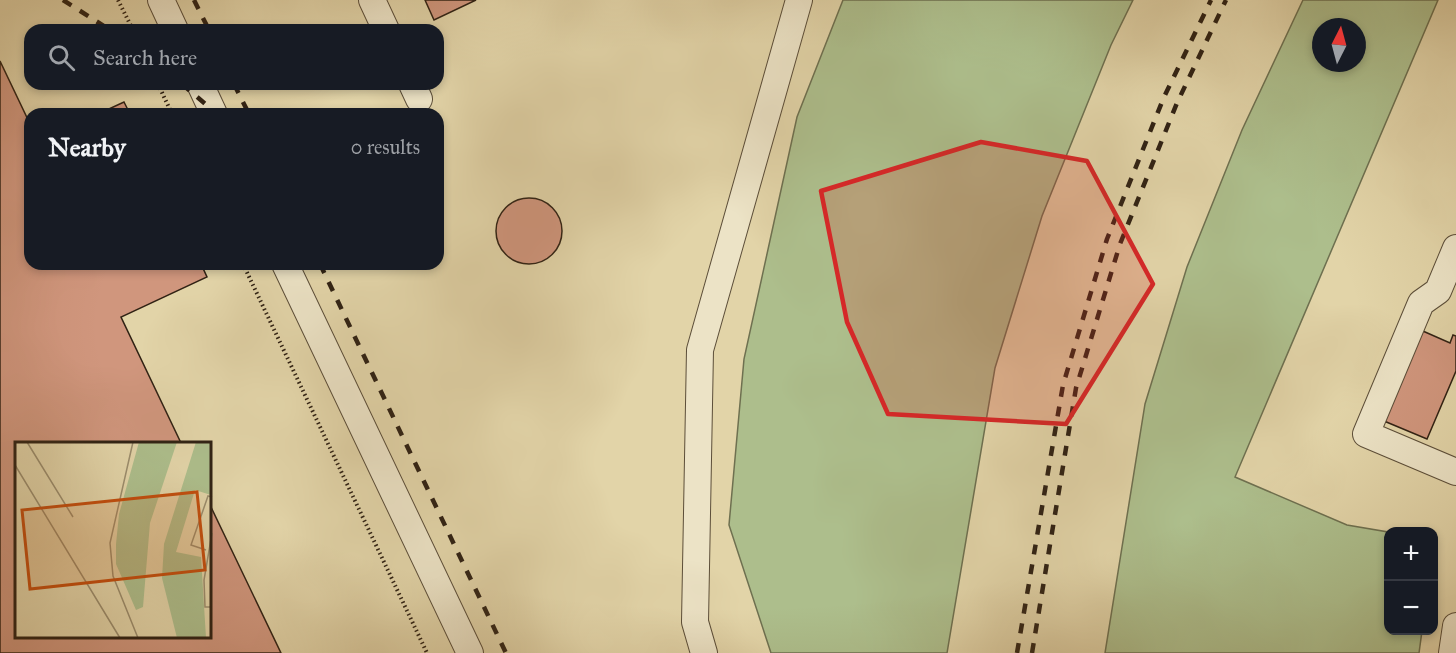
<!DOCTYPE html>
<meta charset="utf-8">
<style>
body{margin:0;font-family:"IM FELL Great Primer",serif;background:#242831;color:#f1f3f6}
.controls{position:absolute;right:18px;bottom:18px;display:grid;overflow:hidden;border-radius:12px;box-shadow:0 3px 9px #0003}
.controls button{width:54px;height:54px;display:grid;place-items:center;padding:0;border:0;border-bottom:2px solid #363941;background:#171b24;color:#f1f3f6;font:30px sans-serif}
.compass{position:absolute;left:1312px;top:18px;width:54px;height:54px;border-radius:50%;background:#171b24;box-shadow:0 3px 9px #0003;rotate:6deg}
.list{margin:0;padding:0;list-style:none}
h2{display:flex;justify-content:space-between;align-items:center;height:78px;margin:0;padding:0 24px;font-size:26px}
h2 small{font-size:20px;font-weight:400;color:#9ea1a6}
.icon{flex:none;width:33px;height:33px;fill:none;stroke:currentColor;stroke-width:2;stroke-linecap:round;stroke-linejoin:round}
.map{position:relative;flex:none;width:1456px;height:653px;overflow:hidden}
.search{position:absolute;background:#171b24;box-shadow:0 3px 9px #0003;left:24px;top:24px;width:420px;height:66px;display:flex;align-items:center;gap:15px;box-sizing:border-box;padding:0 21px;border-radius:18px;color:#9ea1a6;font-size:22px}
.panel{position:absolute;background:#171b24;box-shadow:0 3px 9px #0003;left:24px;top:108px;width:420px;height:162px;border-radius:18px}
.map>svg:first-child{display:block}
</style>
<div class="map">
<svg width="1456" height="653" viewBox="0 0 1456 653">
<rect width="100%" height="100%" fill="#e2d4a8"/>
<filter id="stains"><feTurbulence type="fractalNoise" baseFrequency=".00333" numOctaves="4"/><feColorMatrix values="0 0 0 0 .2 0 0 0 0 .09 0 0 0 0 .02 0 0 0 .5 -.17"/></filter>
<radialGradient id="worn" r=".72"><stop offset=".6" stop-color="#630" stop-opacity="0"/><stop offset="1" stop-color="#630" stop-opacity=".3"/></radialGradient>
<path fill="#adbe8c" stroke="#6e7050" stroke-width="1.5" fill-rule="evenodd" d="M843 0H1133L1111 45 1042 216 995 368 947 653H771L729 525 744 359 797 117Z
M1303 0H1438L1235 477 1347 525 1388 532V630L1422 631 1419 653H1105L1145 404 1187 267 1242 130ZM1321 27H1357V63H1321Z"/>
<path fill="#d0967d" stroke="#302214" stroke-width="1.5" d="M425 0H476L434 20Z
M0 61 30 124V264H201L207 277 121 317 181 443H16V636H210V505L281 653H0Z
M124 102 130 114H98Z
M496 231a33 33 0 1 1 66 0a33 33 0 1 1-66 0Z
M1416 328 1450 343 1453 335 1456 336V371L1427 439 1384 421Z"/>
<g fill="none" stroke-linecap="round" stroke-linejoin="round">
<g stroke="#5c4e39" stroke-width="28">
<path id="minor" d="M161 0 175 30
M372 0 386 30
M200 84 214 114
M412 84 419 99
M1456 248 1438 291 1421 303 1366 434 1456 472
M285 264 470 653
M704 653 695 622 700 350 799 0
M1452 653 1456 626"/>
</g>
<path stroke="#302214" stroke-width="4" stroke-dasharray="1.5 3" stroke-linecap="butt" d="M118 0 133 30
M158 84 172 114
M243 264 427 653"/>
<use href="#minor" stroke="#ece3c6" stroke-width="26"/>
<path stroke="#302214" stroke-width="4.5" stroke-dasharray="10 10" stroke-linecap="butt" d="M63 0 110 30
M194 0 209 30
M182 84 217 114
M234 84 249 114
M320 264 506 653
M1017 653 1063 385 1107 239 1164 97 1211 0
M1032 653 1076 388 1120 244 1177 103 1226 0"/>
</g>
<path fill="#d62828" fill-opacity="0.2" stroke="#d62828" stroke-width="4.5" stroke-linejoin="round" d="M981 142 1087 161 1153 284 1066 424 888 414 847 322 821 191Z"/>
<g transform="translate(15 442)">
<rect width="196" height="196" fill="#e2d4a8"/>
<path d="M124 0H162L135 81 128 165 121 168 101 122V102L104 72ZM181 0H196V53L180 48 161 110 186 115 191 196H162L147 136 149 102Z" fill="#adbe8c"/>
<path fill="none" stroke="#9b8d6d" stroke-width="1.5" d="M12 0 58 75M118 0 95 101 98 134 123 196M0 23 105 196M197 91 189 138 190 165H197M191 108 176 103 193 54 197 55"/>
<path fill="#c34e0e" fill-opacity="0.15" stroke="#c34e0e" stroke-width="3" d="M182 50 190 128 15 147 7 68Z"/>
<rect width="196" height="196" fill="none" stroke="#302214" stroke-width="3"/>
</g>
<rect width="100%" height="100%" filter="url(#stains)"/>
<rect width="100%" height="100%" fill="url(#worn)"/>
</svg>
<div class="controls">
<button>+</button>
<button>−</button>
</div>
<svg class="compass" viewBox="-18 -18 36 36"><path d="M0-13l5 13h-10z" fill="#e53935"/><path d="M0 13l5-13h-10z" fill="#9ea1a6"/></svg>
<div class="search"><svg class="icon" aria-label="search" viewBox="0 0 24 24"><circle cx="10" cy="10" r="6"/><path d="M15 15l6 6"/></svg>Search here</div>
<section class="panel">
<h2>Nearby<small>0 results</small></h2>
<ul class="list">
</ul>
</section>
</div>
